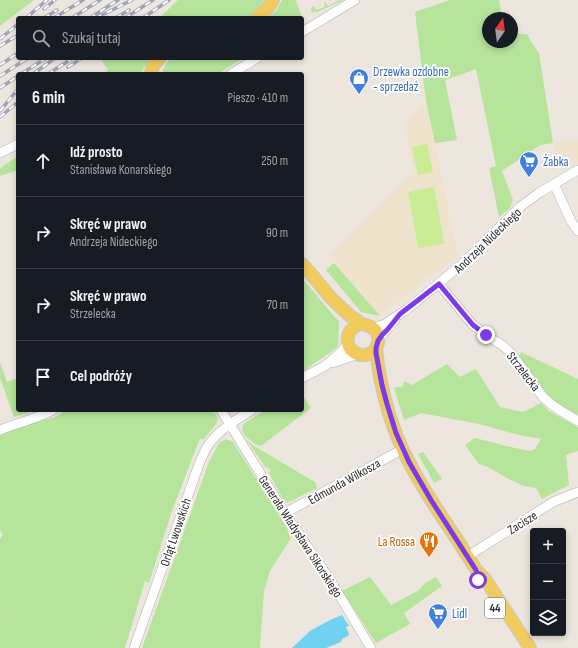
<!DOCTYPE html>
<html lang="pl">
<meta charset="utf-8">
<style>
body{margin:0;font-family:"Sofia Sans Condensed",sans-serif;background:#242831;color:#f1f3f6}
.controls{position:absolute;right:12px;bottom:12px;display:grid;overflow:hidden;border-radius:4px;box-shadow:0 2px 6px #0003}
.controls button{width:36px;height:36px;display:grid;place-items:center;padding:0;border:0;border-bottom:1px solid #363941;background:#171b24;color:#f1f3f6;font:20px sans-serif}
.compass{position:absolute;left:482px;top:12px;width:36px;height:36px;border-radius:50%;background:#171b24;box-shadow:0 2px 6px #0003;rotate:14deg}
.stop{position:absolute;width:12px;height:12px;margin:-9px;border:3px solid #7c3aed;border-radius:50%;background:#fff}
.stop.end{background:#7c3aed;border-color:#fff;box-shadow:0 1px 4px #0008}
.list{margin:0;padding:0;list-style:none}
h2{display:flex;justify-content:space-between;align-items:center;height:52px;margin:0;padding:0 16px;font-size:17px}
h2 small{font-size:13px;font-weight:400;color:#9ea1a6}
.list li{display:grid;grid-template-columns:26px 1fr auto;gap:12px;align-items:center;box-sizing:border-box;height:72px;padding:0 16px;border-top:1px solid #363941}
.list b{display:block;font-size:15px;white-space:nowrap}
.list p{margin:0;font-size:13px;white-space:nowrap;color:#9ea1a6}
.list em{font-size:13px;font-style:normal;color:#9ea1a6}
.icon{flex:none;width:22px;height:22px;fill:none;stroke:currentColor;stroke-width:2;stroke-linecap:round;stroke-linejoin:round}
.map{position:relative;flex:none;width:578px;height:648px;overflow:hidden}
.search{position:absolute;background:#171b24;box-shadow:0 2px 6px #0003;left:16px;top:16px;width:288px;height:44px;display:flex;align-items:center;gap:10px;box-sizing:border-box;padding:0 14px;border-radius:4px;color:#9ea1a6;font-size:15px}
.panel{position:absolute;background:#171b24;box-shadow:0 2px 6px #0003;left:16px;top:72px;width:288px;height:340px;border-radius:4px}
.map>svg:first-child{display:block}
</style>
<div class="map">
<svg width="578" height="648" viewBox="0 0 578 648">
<rect width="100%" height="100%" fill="#ede6de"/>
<path fill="#efe3cd" d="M426 101 458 255 380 316 329 257 414 171 404 125Z
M577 140 578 144V162L563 170 555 152 553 143Z"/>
<path fill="#b5e49a" d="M0 0H34L0 26Z
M178 0H264L256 12 247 18H159Z
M282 0H296C297 6 302 12 301 18H268L276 11Z
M339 0H344L317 12H312L311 10 312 7 314 6 316 10 325 7 324 2H325L328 6Z
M450 0H499L502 18H488V42H512V34H527L531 42 539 53 553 143 540 145 502 171 513 200 510 208 499 217 489 168 496 166 476 69 445 80 457 140 435 143 426 101 415 12Z
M100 58H151L140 74H103L108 70Z
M171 58H244L217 74H162C163 68 167 62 171 58Z
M18 156V170L0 176V169L4 165Z
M334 263 380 316 361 312 326 270Z
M302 278 339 322 338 346 335 349 302 372Z
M521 352 523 353 578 379V417L548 397 519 361V356Z
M0 362 7 382 18 378V410H37L14 417 0 378Z
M447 364 460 377 476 369 500 407 523 412 541 403 549 411 578 427V451L566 455 569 485 553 493 542 499 536 488 524 486 505 477 486 466 479 464 465 445 475 438 506 446 530 451 535 449 541 439 519 435 479 424 421 413 404 420 394 388 403 386 404 381 412 385Z
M302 394 311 408 261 446 255 444 244 435 242 430 243 425 246 422 265 410H302Z
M65 410H216L214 412 218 418 217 423 203 440 200 438 172 511 149 583 145 581 125 648H0V622L1 621 0 620V539L3 535 0 530V434L20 426 56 417Z
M226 439 233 442 287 528 291 538 270 571 264 591 260 648H142L209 462 219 443Z
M246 439 254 446 315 482 317 488 291 501 287 502 284 501 269 473 271 471 268 467 266 468Z
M423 452 442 479 434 483 418 454Z
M370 577 391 605 419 590 425 583 436 577 442 586 404 613 410 624 376 643 342 591Z"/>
<path fill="#caec95" d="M427 144 433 172 418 175 412 147Z
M434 187 444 244 418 248 408 192Z"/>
<path fill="#70d2f0" d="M342 615 349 626 346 627 349 634 348 636 342 639 341 642 326 648H292L310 631 330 620Z"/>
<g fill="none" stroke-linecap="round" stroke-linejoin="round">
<g stroke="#aeb1bb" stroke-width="10">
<path id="minor" d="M302 32 355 0
M231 74 257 58
M0 153 18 144
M554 184 571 221 578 231
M439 284 473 325 486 335 502 345 511 353 543 397 551 404 561 411 578 421
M373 328 385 324 406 310 461 265 520 207 539 193 578 170
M378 341 382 335 395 320
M332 363 359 354
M302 378 325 366 340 353 348 343
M221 410 288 518 329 578 371 648
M0 430C17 423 36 419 53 410
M285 513 403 449
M468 556 553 502 578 492
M134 648 198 467C201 459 204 451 209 444 220 429 236 420 252 410"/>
</g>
<g stroke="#c8c8c8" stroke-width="14">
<path id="major" d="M257 18 268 8 273 0
M151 74 153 66 160 58
M302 264C313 275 322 288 332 299 338 305 344 310 350 316 354 318 357 321 360 323 366 326 372 325 376 331 382 341 376 353 365 355 346 357 339 329 362 324
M376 348C380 388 391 429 410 464 429 501 455 534 476 570L485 579 530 648"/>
</g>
<use href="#minor" stroke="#fff" stroke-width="9"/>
<use href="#major" stroke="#f2cb5d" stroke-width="12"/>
<g stroke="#a0a4b6" stroke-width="3.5">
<path id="rail" d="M44 9 55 0
M26 18 47 0
M44 18 57 10
M54 18 83 0
M72 18 100 0
M90 18 118 0
M96 18 132 0
M116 18 129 10
M125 18 153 0
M143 18 169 0
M0 39 18 24
M0 46 18 35
M0 65 18 53
M68 67 82 58
M21 74 46 58
M33 74 55 58
M48 74 73 58
M0 76 28 58
M0 88 18 76
M0 111 18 89
M0 117 18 102"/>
</g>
<use href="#rail" stroke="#fff" stroke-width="2" stroke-dasharray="6" stroke-linecap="butt"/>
</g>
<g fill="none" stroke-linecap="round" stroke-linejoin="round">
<path stroke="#7c3aed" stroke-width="5" d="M478 580 476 570 431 500 409 462 396 433 387 404 382 385 376 353V348L378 341 382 335 388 329 400 314 439 284 473 325 486 335"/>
</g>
<defs>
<g id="shop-pin" transform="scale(1)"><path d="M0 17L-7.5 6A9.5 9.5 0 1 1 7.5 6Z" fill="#3f7fe0" stroke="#fff"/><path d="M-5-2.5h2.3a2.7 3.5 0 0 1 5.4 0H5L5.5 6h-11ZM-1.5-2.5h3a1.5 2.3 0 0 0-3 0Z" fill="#fff"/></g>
<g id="supermarket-pin" transform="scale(1)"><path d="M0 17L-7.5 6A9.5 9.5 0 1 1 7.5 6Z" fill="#3f7fe0" stroke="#fff"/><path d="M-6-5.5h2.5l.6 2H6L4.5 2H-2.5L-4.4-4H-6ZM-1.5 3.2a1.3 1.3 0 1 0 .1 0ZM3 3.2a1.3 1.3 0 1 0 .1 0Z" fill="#fff"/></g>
<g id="restaurant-pin" transform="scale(1)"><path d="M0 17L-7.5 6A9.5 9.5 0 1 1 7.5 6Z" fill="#e8710a" stroke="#fff"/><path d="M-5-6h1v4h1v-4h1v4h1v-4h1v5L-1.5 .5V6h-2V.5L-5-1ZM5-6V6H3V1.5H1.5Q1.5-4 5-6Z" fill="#fff"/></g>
</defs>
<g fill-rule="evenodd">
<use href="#shop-pin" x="359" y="78"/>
<use href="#supermarket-pin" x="529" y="161"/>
<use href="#restaurant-pin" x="429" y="541"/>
<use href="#supermarket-pin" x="438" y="613"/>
</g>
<g text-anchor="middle" stroke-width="3.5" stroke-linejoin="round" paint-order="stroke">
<rect fill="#fff" stroke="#6b6b6b" stroke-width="1" x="485" y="598" width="20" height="20" rx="3"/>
<g font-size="12" font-weight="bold" fill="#2b2b2b">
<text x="495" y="612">44</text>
</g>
<g font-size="13" fill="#366cbe" stroke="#fff" text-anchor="start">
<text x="373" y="76">Drzewka ozdobne<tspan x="373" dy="15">- sprzedaż</tspan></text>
<text x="543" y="166">Żabka</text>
<text x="452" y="618">Lidl</text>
</g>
<g font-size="13" fill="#2b2b2b" stroke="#fff">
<text transform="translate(487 240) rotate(-44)" y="5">Andrzeja Nideckiego</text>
<text transform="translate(524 371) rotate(52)" y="5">Strzelecka</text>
<text transform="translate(344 481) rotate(-29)" y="5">Edmunda Wilkosza</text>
<text transform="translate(522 522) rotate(-32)" y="5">Zacisze</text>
<text transform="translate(175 532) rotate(-71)" y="5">Orląt Lwowskich</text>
<text transform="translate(301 536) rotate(57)" y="5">Generała Władysława Sikorskiego</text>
</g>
<g font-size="13" fill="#c56008" stroke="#fff" text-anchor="end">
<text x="415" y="546">La Rossa</text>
</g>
</g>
</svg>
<div class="controls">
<button>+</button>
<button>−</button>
<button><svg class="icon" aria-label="layers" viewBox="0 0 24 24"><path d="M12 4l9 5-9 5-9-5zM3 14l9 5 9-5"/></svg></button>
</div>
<svg class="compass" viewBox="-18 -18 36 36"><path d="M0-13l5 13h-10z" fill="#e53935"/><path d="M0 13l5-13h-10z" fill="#9ea1a6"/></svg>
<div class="stop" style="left:478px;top:580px"></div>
<div class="stop end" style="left:486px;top:335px"></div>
<div class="search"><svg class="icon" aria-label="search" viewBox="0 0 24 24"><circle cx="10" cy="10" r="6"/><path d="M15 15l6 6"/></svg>Szukaj tutaj</div>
<section class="panel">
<h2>6 min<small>Pieszo · 410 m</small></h2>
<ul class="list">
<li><svg class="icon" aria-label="ahead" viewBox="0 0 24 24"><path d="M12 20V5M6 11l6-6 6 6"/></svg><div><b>Idź prosto</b><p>Stanisława Konarskiego</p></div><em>250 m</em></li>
<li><svg class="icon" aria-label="right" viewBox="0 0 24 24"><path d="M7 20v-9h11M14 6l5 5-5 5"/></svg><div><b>Skręć w prawo</b><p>Andrzeja Nideckiego</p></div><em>90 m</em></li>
<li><svg class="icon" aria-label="right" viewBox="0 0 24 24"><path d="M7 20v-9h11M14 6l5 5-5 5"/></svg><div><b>Skręć w prawo</b><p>Strzelecka</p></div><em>70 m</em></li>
<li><svg class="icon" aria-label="arrive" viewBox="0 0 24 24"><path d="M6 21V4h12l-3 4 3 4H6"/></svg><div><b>Cel podróży</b></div></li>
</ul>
</section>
</div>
